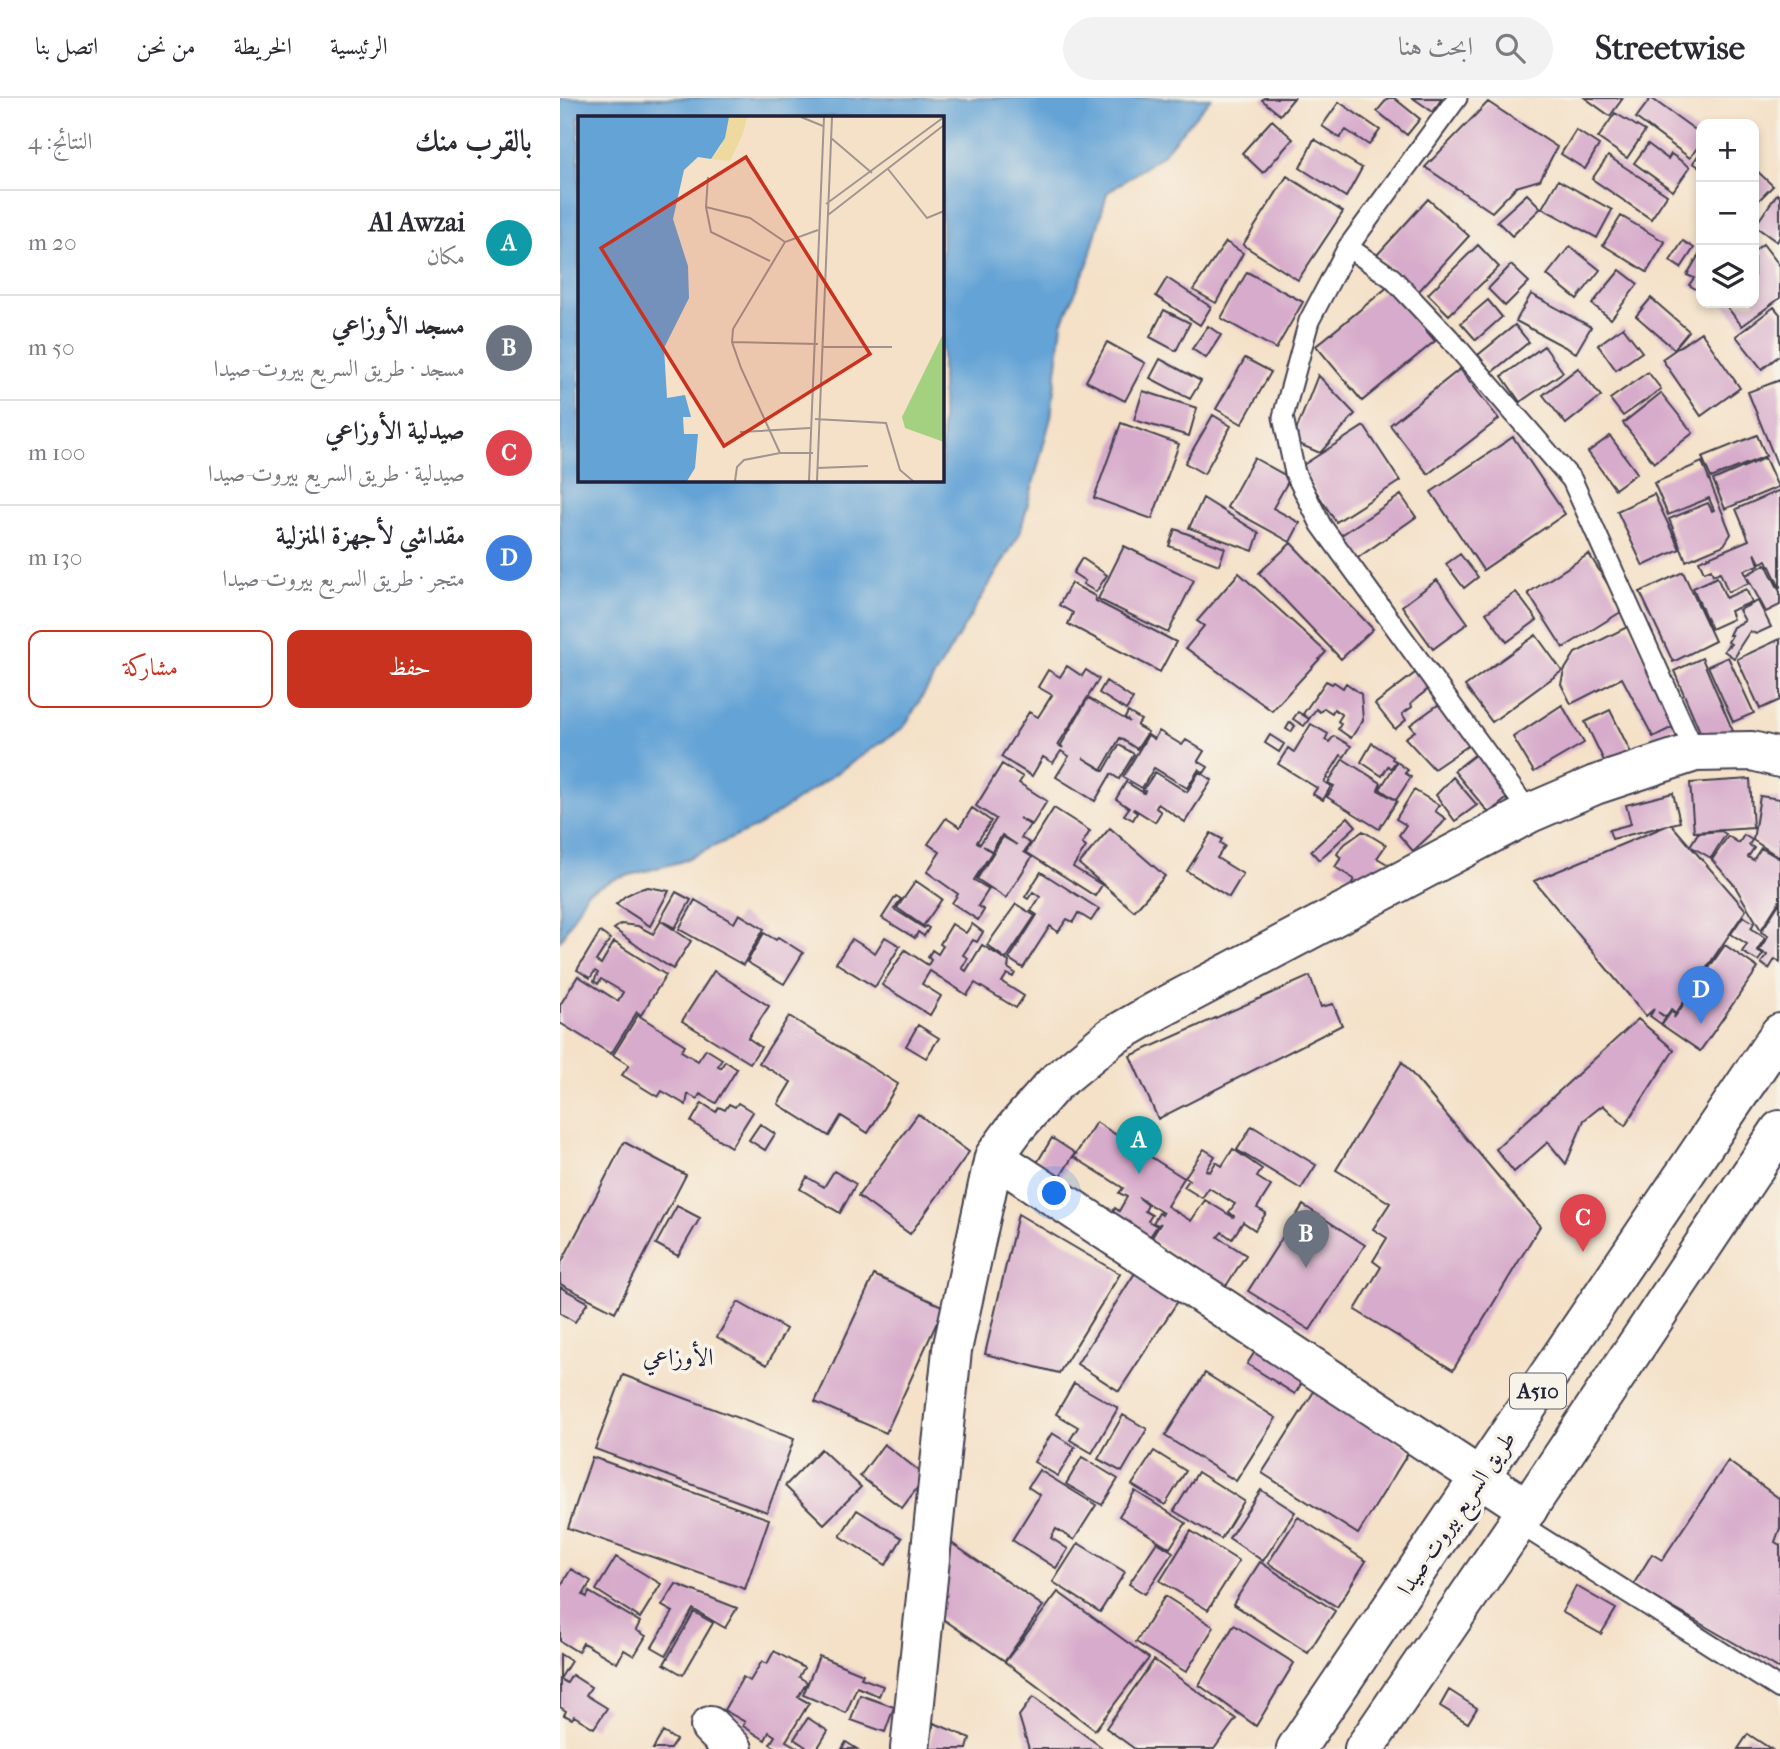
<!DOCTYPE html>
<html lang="ar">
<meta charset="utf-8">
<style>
body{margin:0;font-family:"IM FELL French Canon",Amiri,serif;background:#f2f2f3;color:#2b2b33;direction:rtl}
.controls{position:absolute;right:21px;top:21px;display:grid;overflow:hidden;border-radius:14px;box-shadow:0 4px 10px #0003}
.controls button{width:63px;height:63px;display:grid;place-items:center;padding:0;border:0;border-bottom:2px solid #e1e1e2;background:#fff;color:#2b2b33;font:35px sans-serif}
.you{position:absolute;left:495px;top:1096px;width:24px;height:24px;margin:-18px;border:5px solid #fff;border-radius:50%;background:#1a73e8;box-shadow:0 0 0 10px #1a73e833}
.badge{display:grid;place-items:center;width:46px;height:46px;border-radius:50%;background:#c8321e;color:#fff;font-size:23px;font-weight:700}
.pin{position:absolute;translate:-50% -58px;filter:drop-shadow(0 2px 4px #0008)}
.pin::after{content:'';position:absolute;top:37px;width:24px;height:21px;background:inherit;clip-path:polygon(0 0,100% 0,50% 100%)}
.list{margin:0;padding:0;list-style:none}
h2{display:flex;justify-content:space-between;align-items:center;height:91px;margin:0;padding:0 28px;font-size:30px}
h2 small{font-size:23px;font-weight:400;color:#7c7c81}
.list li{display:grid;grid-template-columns:46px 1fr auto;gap:21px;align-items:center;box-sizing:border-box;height:105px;padding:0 28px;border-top:2px solid #e1e1e2}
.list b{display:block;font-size:26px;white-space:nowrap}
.list p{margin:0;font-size:23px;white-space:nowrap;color:#7c7c81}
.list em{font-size:23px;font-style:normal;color:#7c7c81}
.actions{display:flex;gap:14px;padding:21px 28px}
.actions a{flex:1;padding:16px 0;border:2px solid #c8321e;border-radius:14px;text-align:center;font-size:24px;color:#c8321e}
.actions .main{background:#c8321e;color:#fff}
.icon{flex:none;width:38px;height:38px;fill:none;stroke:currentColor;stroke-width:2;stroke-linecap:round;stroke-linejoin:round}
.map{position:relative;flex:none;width:1220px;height:1651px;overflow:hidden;direction:ltr}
header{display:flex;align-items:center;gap:42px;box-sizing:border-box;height:98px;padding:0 35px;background:#fff;border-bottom:2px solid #e1e1e2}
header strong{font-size:33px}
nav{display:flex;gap:38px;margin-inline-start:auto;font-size:24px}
.search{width:490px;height:63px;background:#f2f2f3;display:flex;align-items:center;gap:18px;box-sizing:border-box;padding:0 24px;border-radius:38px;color:#7c7c81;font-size:26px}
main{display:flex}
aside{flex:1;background:#fff}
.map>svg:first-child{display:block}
</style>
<header>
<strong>Streetwise</strong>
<div class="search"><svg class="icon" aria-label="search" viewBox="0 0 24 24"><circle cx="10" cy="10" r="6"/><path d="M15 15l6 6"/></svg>ابحث هنا</div>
<nav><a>الرئيسية</a><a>الخريطة</a><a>من نحن</a><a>اتصل بنا</a></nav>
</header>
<main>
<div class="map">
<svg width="1220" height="1651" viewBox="0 0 1220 1651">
<rect width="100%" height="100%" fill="#f7f3e8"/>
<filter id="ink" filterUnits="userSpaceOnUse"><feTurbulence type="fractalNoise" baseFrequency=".0143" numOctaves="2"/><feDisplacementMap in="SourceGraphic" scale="14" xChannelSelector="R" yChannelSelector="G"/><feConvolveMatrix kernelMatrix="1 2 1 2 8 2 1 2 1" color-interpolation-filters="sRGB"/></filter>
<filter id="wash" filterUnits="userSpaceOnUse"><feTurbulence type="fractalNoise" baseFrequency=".00686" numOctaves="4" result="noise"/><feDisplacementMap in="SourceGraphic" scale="28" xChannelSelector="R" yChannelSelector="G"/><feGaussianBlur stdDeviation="1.57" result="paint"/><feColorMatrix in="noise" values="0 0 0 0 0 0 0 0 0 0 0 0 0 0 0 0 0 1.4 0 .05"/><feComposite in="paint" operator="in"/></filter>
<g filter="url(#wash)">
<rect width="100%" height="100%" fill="#f4e1c8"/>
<path fill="#64a3d6" stroke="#436288" stroke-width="2" fill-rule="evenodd" d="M0 0H651L601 58 547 95 528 165 502 225 491 319 460 435 344 629 199 728 120 764 55 781 27 794 0 844ZM19 19H382V382H19Z"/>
<g id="blocks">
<path fill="#d7abcb" d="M704 0H734L720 17 702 2Z
M828 0H834L860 21 847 37 817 13Z
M853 0H882L873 14Z
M1025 0H1063L1050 18Z
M1091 0 1141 36V44L1130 60 1076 20Z
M779 4 820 32 809 47 786 32 780 40 762 28Z
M928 4 997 49 980 82 956 89 932 114 865 69Z
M1055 15 1085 33 1067 60 1038 40Z
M712 22 733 41 703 75 682 55Z
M1016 32 1039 47 1025 71 1001 56Z
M754 41 802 70 786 99 740 70Z
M1088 46 1108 61 1111 56 1130 69 1113 93 1074 65Z
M1141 53V70L1133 65Z
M1048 58 1107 97 1091 121 1032 81Z
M1194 70 1213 88 1194 107Z
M727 78 783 114 738 182 683 147Z
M998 82 1052 112 1037 140 982 110Z
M967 96 981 110 952 138 937 123Z
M1217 96 1220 99V138L1217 144 1195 128Z
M868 101 909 138 858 194 817 157Z
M1061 118 1105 144 1087 174 1043 147Z
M1123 143 1134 150 1121 170 1110 163Z
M666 144 683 155 656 205 633 192Z
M1203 146 1220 168V200L1182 228 1164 205H1194V153Z
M918 147 939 169 889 217 868 196Z
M1010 148 1040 172 1017 201 987 177Z
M1141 153V194L1129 187 1134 180 1127 177Z
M951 167 969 184 945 208 928 191Z
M1060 172 1078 186 1051 221 1032 206Z
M687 174 743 204 716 251 661 220Z
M607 180 651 209 640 227 596 198Z
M829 188 875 243 802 303 756 248Z
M971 196 1031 229 1016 255 956 223Z
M1091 200 1129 233 1114 251 1076 218Z
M928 202 942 219 916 242 901 225Z
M1214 209 1220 216V257L1202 271 1176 238Z
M604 212 630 225 616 253 590 239Z
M955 227 969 244 932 274 918 257Z
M648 228 661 237 646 260 632 251Z
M1063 229 1082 254 1056 272 1038 247Z
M1141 234 1180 290 1141 318 1102 261Z
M547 244 585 265 565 303 526 283Z
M984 248 1003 274 960 304 942 278Z
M685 260 711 274 682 326 656 311Z
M600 261 641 283 630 301 590 280Z
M1018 270 1041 298 1006 326 983 297Z
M900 271 939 321 868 376 830 327Z
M1088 274 1101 291 1063 318 1050 301Z
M758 277 795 316 760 355 732 343Z
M1220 282V365L1217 366 1188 294Z
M583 293 637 310 629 338 574 322Z
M1101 295 1133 335 1094 365 1063 325Z
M653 317 671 328 644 376 625 365Z
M561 325 619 346 592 421 534 400Z
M804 328 840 383 776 424 740 369Z
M1197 337 1206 358 1151 380 1142 359Z
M1050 338 1077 375 1055 391 1028 354Z
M953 339 1005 416 923 472 871 394Z
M694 360 730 380 713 410 740 425 730 444 667 409Z
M1205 360 1218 389 1165 411 1153 382Z
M1142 364 1171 436 1164 447 1126 463 1109 421 1148 405 1152 413 1154 412 1149 400 1108 417 1094 385Z
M1220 392V490L1207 462 1200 465 1195 455 1199 467 1184 472 1189 485 1168 494 1160 474 1153 477 1151 471 1144 474 1139 463 1189 442 1176 411Z
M1094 396 1120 451 1083 468 1057 413Z
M841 397 856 419 796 461 780 438Z
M643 400 699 435 693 453 629 430Z
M615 431 665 450 659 467 609 448Z
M731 445 813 531 781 561 699 475Z
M564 448 634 482 608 535 538 501Z
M900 456 918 479 904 490 886 466Z
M1029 456 1064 512 1003 550 968 495Z
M522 460 547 477 536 494 523 486 525 483 513 475Z
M1206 466 1220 494V507L1206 514 1186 477Z
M1123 474 1155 543 1113 564 1080 494Z
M679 475 766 554 712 613 626 550 644 528 637 523Z
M1157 479 1166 500 1186 491 1192 504 1170 513 1173 521 1151 531 1133 490Z
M877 482 908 525 873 551 842 508Z
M511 485 535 498 536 503 616 544 600 574 508 526 513 515 499 507Z
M956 494 977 522 947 544 926 515Z
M1198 503 1211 529 1196 536 1190 533 1177 553 1178 554 1174 560 1164 553 1168 547 1170 548 1171 546 1168 544 1172 537H1169L1173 529 1185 523 1179 512Z
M1069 528 1119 626 1093 639 1062 580 1011 606 1001 586 1004 573 1015 555Z
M976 537 1002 573 932 624 905 588Z
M1220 541V602L1200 611 1177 561Z
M1168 559 1194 615 1173 624 1148 568Z
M1142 560 1175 638 1147 650 1114 573Z
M507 568 522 578 526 572 539 581 498 647 503 650 501 647 528 600 570 624 565 620 568 614 581 622 577 628 588 634 577 651 560 640 542 671 523 660 544 673 559 647 574 656 559 681 551 676 535 703 496 679 509 658 501 653 493 665 483 659 472 678 441 659 469 614 478 619 492 597 478 589 488 572 500 579Z
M859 572 872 588 851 605 852 609 842 616 846 622 835 631 815 606Z
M546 583 573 601 566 612 539 595Z
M766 583 772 586 774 584 783 590 786 585 801 596 803 622 791 640 778 631 781 626 778 623 782 617 774 611 772 615 764 610 760 614 756 611 749 621 743 616Z
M885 602 915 643 874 671 845 640 855 633 850 627Z
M1002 607 1024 645 974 674 953 639Z
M1050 612 1073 659 1048 671 1025 624Z
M738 614 749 621 744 628 733 621Z
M730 624 735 628 731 634 726 631Z
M751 626 768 636 765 642 769 644 774 638 791 648 784 659 781 657 764 684 771 688 763 702 753 696 757 690 718 666 728 650 734 654Z
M599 633 622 647 626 642 644 653 638 663 648 669 644 675 639 671 627 690 594 670 582 690 563 679 588 637 594 641Z
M710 637 724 646 719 654 705 645Z
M812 645 833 659 832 661 836 663 831 670 828 668 822 678 801 664Z
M920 653 951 697 929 715 894 673Z
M783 661 821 685 818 692 837 703 819 731 767 699 774 688 768 685Z
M837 664 848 672 845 675 851 679 836 702 820 691Z
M442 666 463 679 459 685 487 703 472 727 459 720 470 727 461 740 470 745 464 754 472 759 446 800 417 781 443 739 457 747 442 737 432 753 423 748 432 754 414 782 429 791 418 808 424 812 418 822 392 805 398 796 367 774 380 754 368 746 386 720 400 729 412 710 431 723 417 744 420 746 436 721 416 708Z
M595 674 627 694 639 674 652 682 625 724 598 706 596 710 601 714 595 724 574 711 573 712 577 715 573 722 564 717 569 710 556 701 566 684 584 695 585 693 583 692Z
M893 679 917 707 895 723 876 697Z
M1190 681 1193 730 1134 734 1130 685Z
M854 692 879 707 875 713 886 721 881 727 853 753 839 737 846 727 836 721Z
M1113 695 1120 724 1052 741 1049 732 1071 726 1066 707Z
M1200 698 1220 701V760L1193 742Z
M494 710 530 733 522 746 526 749 513 769 542 787 535 798 466 754Z
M788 719 796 728 759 762 751 753Z
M1111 726 1186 812 1116 915 1111 911 1106 919 1098 914 1106 920 1101 926 1090 918 1094 911 1086 918 974 783Z
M550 730 605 778 574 813 519 766Z
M803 733 826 747 817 760 836 771 801 791 792 785 794 781 775 769 781 760 777 756 782 748Z
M1161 733 1166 736 1151 760 1130 748 1138 735Z
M651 735 662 741 660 745 665 748 657 760 683 776 669 799 627 773Z
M1184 737 1192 742 1189 747 1194 750 1188 759 1193 762 1201 750 1220 761V802L1201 832 1176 790V789L1152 762 1168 738 1179 745Z
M481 774 539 811 531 823 518 815 513 824 507 821 498 834 490 828 463 870 449 861 477 817 471 813 480 799 473 794 468 801 465 799Z
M356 783 382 801 363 828 337 810Z
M88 789 109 793 90 828 56 806 65 798 77 792Z
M116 794 131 802 115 830 100 822Z
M336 798 341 801 334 811 364 830 366 828 369 830 364 838 358 834 355 840 322 820Z
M135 802 174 825 179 816 204 831 183 867 119 831Z
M1220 804V864L1215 861 1209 871 1201 865 1207 857 1199 852 1208 838 1201 834Z
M456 806 475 818 446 861 427 847Z
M1183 818 1194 825 1191 830 1205 840 1197 852 1203 856 1198 863 1182 854 1187 846 1171 836Z
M101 823 131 843 113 871 83 852 54 831 61 826 78 828 93 836Z
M392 826 406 835 412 826 423 834 417 844 413 842 403 857 408 860 402 870 406 873 422 847 449 864 448 870 455 875 453 879 447 876 442 884 464 898 456 910 415 885 407 897 370 873 362 886 381 898 370 917 322 887 345 852 368 867 371 862 368 859 372 852 378 856 383 848 380 846Z
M40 834 50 841 36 863 41 866 54 844 106 877 81 917 77 914 51 956 0 925V907L18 878 58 903 63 894 41 881 38 886 34 883 38 875 35 873 30 880 17 872Z
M204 835 216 842 218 839 243 855 224 886 187 864Z
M325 839 340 848 315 889 276 865 292 841 315 855Z
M1165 847 1198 870 1140 953 1102 927 1111 914 1115 916 1114 920Z
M154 873 209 908 188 940 201 949 190 965 122 923Z
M750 878 761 909 773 906 782 927 598 1021 570 958Z
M78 917 125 947 121 953 138 963 146 951 162 961 158 968 161 970 165 963 177 971 156 1005 140 996 137 1001 128 996 126 1007 102 993 98 999 62 977 69 967 53 957Z
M229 918 338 986 308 1035 281 1018 269 1038 218 1006 231 984 199 965Z
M1078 921 1114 952 1065 1028 1043 1007 1024 1022 1006 1066 988 1044 954 1074 936 1051Z
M358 927 379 940 366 960 346 948Z
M842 964 980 1128 893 1272 795 1212 821 1169 813 1163 827 1140 813 1131 830 1105 776 1072Z
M142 1005 156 1014 159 1009 165 1012 169 1006 175 1009 178 1005 193 1014 171 1049 131 1024Z
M358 1016 409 1054 350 1136 298 1098Z
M536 1024 624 1080 607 1108 631 1123 645 1102 673 1119 674 1118 669 1114 675 1106 649 1090 642 1100 624 1089 629 1082 625 1079 644 1051 655 1058 646 1072 650 1074 656 1064 662 1068 673 1051 702 1071 697 1079 711 1088 697 1110 706 1115 695 1132 683 1124 672 1141 662 1134 658 1139 686 1157 666 1188 591 1141 601 1125 598 1127 593 1125 599 1115 602 1117 603 1115 578 1099 588 1107 585 1113 592 1117 588 1123 597 1128 589 1140 551 1117 555 1110 559 1113 567 1099 559 1095 563 1090 514 1059Z
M200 1026 215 1036 205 1052 189 1042Z
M692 1028 756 1067 741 1091 677 1052Z
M492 1040 515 1055 492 1092 475 1068Z
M64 1044 126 1077 55 1214 0 1186V1167Z
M274 1073 296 1086 280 1115 240 1091 247 1079 264 1089Z
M743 1107 805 1147 750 1232 688 1193Z
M117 1108 140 1120 118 1158 96 1146Z
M458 1116 560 1176 499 1275 425 1256Z
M575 1175 618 1203 559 1293 517 1266Z
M314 1177 384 1209 326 1335 255 1304Z
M0 1189 28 1204 15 1224 0 1215Z
M178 1204 226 1231 207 1267 157 1239Z
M700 1246 747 1276 735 1296 687 1266Z
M645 1275 716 1320 676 1383 605 1338Z
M63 1277 234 1341 207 1414 35 1351Z
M514 1285 558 1310 532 1355 510 1342 518 1329 496 1316Z
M755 1292 850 1352 798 1436 702 1375Z
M563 1317 587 1331 562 1374 538 1361Z
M492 1335 515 1349 498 1378 474 1364Z
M324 1346 366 1378 342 1410 300 1378Z
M261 1351 301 1389 264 1426 225 1388Z
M594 1353 626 1373 605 1407 572 1387Z
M32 1359 209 1421 185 1491 8 1430Z
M522 1359 558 1381 542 1407 506 1386Z
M1168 1363 1220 1401V1430L1215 1444 1220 1447V1571L1073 1487 1092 1456 1102 1462Z
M479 1372 536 1407 514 1442 496 1431 491 1440 508 1451 496 1470 452 1442 480 1397 468 1389Z
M638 1374 684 1403 661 1441 614 1413Z
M701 1392 735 1414 703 1463 669 1440Z
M575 1393 626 1425 610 1450 559 1418Z
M297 1412 342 1440 326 1467 280 1438Z
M738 1419 806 1463 777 1509 708 1465Z
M631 1433 679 1463 648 1512 600 1483Z
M390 1444 483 1508 445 1563 377 1517Z
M597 1444 613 1454 585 1496 569 1486Z
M518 1445 565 1474 540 1514 493 1484Z
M56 1459 101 1486 80 1520 36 1492Z
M700 1464 775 1513 748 1555 673 1506Z
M11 1471 31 1483 23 1497 27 1499 29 1494 80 1524 76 1532 86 1538 74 1558 64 1552 57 1565 23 1545 18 1554 0 1543V1489Z
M116 1486 177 1510 165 1530 133 1511 106 1557 92 1549 113 1514 102 1508Z
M1016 1488 1056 1511 1041 1536 1002 1514Z
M498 1494 589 1560 535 1632 445 1564Z
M605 1498 654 1529 626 1574 576 1544Z
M134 1514 153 1525 123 1577 104 1566Z
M674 1527 734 1565 696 1628 639 1587Z
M214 1553 244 1570 239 1579 247 1584 238 1599 249 1605 226 1643 240 1651H218L210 1646 215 1638 209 1634 205 1642 183 1628 185 1624 164 1612 183 1579 190 1583 202 1563 207 1566Z
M0 1556 11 1563 0 1581 7 1585 12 1577 31 1589 26 1597 47 1610 34 1630 14 1618 12 1621 4 1617 6 1613 0 1609Z
M259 1558 303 1576 301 1580 323 1588 319 1598 297 1589 286 1615 243 1597Z
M594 1562 676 1621 654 1651H575L546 1630Z
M889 1592 917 1610 908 1625 880 1608Z
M300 1597 334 1609 325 1634 291 1622Z
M473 1599 544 1651H469L459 1618Z
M248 1620 268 1633 257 1651H249L234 1641Z
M374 1625 410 1640 407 1651H369Z
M103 1634 116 1642 110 1651H93Z
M1188 1636 1211 1651H1178Z
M286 1644 297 1651H282Z"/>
</g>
</g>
<g filter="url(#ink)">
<use href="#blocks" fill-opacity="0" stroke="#423f50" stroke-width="2"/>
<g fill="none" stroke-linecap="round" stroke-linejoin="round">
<g stroke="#423f50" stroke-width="23">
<path id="lane" d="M897 0 788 149 749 223 723 319 735 375 761 427 970 715
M788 149 832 180 889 240 1012 382 1135 654
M958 1425 1220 1591"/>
</g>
<g stroke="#423f50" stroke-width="42">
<path id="street" d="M434 1059 968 1411
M150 1628 173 1651
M350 1651 392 1252 434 1059 456 1029 494 986 551 939 598 912 970 715 1035 687 1135 654 1192 653 1220 660"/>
</g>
<g stroke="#423f50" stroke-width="42">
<path id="highway" d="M736 1651 1220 935
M804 1651 958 1425 1220 1032"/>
</g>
<use href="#lane" stroke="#fff" stroke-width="19"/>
<use href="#street" stroke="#fff" stroke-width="38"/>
<use href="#highway" stroke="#fff" stroke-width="38"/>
</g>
</g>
<g text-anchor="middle" stroke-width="7" stroke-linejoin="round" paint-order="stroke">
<rect fill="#f7f3e8" stroke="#62616f" stroke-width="2" x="950" y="1275.5" width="56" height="35" rx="5"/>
<g font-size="21" font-weight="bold" fill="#22223b">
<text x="978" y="1300">A510</text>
</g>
<g font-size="23" fill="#22223b" stroke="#f7f3e8">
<text transform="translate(896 1415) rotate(-56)" y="8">طريق السريع بيروت-صيدا</text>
</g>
<g font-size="24" fill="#22223b" stroke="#f7f3e8">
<text x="118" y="1267">الأوزاعي</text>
</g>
</g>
<g transform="translate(18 18)">
<rect width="366" height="366" fill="#f4e1c8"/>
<path d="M366 216V326L327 312 324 301Z" fill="#a4d17f"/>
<path d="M151 1H169L165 17 152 45 133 43 143 30Z" fill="#eeda9e"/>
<path d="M0 1H151L147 22 133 43 120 41 106 54 95 103 110 150 111 182 86 232 89 282 107 279 113 301H105L106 318H120L117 352 109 365H0Z" fill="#64a3d6"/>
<path fill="none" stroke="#a09590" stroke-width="2" d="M223 1 245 10M253 22 294 57M310 53 349 102 366 95M130 61 128 91 133 116 192 145M248 88 366 1M128 91 172 102 207 126M250 99 366 9M154 226 240 228M244 231H314M237 303 308 307 322 354 335 365M162 316 232 312M202 337 163 252 154 226 155 213 207 126 240 114M239 352 290 350M157 365 159 351 166 344 202 337H235M231 365 246 1M239 365 254 1"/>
<path fill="#c8321e" fill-opacity="0.15" stroke="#c8321e" stroke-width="3.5" d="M168 41 292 238 146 330 23 132Z"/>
<rect width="366" height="366" fill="none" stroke="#22223b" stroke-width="3.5"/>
</g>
</svg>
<div class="controls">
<button>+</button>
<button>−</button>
<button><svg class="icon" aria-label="layers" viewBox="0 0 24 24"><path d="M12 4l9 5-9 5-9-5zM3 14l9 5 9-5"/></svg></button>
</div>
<div class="you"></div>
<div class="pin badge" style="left:579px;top:1076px;background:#0f9aa8">A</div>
<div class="pin badge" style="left:746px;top:1170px;background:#6b7280">B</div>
<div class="pin badge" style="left:1023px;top:1154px;background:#e0444e">C</div>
<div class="pin badge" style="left:1141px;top:926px;background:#3f7fe0">D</div>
</div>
<aside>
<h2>بالقرب منك<small>النتائج: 4</small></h2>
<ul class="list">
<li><span class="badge" style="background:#0f9aa8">A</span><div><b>Al Awzai</b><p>مكان</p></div><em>20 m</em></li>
<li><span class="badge" style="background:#6b7280">B</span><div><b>مسجد الأوزاعي</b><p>مسجد · طريق السريع بيروت-صيدا</p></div><em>50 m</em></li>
<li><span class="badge" style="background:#e0444e">C</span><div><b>صيدلية الأوزاعي</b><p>صيدلية · طريق السريع بيروت-صيدا</p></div><em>100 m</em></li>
<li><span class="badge" style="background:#3f7fe0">D</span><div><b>مقداشي لأجهزة المنزلية</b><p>متجر · طريق السريع بيروت-صيدا</p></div><em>130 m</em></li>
</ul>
<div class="actions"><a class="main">حفظ</a><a>مشاركة</a></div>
</aside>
</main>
